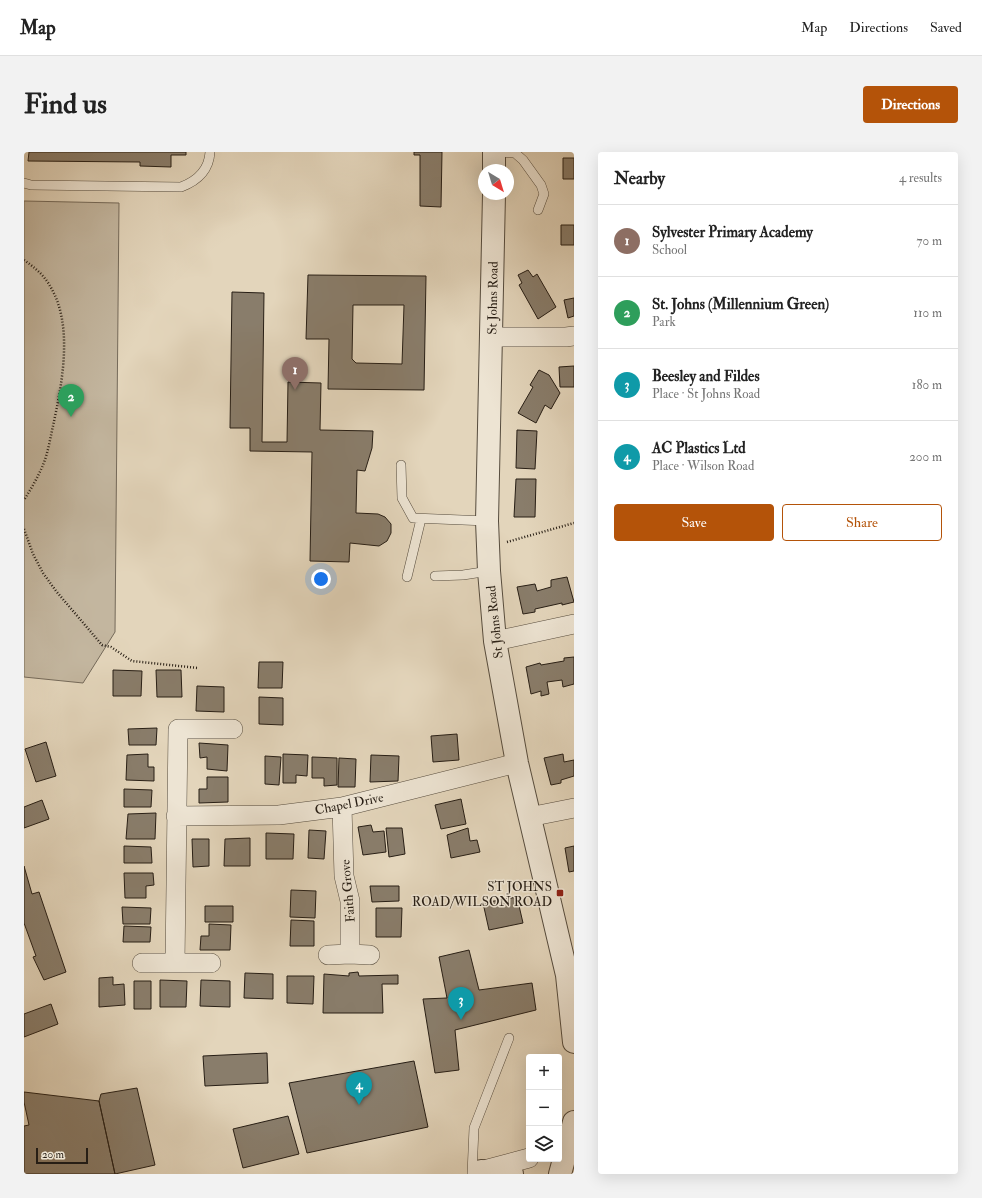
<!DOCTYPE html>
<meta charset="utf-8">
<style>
body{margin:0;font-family:"IM FELL Double Pica",serif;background:#f2f2f2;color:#222}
.controls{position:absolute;right:12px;bottom:12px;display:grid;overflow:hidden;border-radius:4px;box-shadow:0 4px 16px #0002}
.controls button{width:36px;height:36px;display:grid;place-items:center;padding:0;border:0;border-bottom:1px solid #e0e0e0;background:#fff;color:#222;font:20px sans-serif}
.compass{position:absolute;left:454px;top:12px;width:36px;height:36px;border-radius:50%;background:#fff;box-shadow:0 4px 16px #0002;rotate:142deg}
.scale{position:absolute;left:12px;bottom:10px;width:52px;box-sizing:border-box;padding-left:4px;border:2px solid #271e15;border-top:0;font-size:11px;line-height:14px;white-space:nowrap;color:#271e15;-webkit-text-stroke:3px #ede4d3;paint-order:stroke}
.you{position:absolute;left:297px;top:427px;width:14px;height:14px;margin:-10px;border:3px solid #fff;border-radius:50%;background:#1a73e8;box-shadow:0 0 0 6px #1a73e833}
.badge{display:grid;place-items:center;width:26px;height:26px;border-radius:50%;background:#b45309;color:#fff;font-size:13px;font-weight:700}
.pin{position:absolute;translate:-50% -33px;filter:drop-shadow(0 1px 2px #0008)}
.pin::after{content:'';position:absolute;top:21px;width:14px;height:12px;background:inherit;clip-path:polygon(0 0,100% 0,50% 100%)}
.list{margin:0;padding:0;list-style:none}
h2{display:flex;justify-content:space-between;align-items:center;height:52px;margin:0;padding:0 16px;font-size:17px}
h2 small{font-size:13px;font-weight:400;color:#767676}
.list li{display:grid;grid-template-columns:26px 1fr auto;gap:12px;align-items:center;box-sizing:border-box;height:72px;padding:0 16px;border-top:1px solid #e0e0e0}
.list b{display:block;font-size:15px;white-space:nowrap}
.list p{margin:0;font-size:13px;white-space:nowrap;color:#767676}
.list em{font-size:13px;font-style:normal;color:#767676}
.actions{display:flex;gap:8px;padding:12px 16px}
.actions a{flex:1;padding:9px 0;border:1px solid #b45309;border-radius:4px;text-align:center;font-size:14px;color:#b45309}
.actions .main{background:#b45309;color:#fff}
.icon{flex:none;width:22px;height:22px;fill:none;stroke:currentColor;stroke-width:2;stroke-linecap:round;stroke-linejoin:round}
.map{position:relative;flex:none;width:550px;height:1022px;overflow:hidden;border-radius:4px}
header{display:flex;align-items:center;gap:24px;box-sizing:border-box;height:56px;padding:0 20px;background:#fff;border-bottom:1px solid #e0e0e0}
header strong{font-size:19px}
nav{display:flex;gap:22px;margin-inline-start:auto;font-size:14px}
.intro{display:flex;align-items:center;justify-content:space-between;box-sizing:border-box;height:96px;padding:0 24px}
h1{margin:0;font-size:28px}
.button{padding:10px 18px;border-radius:4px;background:#b45309;color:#fff;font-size:14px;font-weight:700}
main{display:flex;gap:24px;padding:0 24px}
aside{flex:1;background:#fff;border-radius:4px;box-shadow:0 4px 16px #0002}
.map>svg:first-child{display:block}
</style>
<header>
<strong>Map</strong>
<nav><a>Map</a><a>Directions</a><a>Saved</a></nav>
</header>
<div class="intro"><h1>Find us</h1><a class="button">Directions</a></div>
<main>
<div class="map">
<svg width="550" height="1022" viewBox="0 0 550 1022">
<rect width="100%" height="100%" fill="#e3d5bb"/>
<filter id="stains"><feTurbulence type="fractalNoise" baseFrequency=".005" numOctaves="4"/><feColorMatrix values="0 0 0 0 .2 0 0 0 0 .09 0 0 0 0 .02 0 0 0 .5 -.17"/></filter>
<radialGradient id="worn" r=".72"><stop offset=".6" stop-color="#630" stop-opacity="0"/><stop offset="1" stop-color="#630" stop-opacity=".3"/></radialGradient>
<path fill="#c3b69f" stroke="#756a5a" d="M0 49 95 51 91 480 59 531 0 525Z"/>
<path fill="#897d6b" stroke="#271e15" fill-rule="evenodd" d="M5 0H162V3H147V15L116 14V10L4 9Z
M390 0H418L417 55 396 54V3H390Z
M539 6H550V27H539Z
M537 73H550V93H537Z
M504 118 509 125 513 122 532 155 514 167 495 133 498 131 494 123Z
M284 123 402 124 400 238 304 237 305 187H282ZM329 153H380L378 212 332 211 328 207Z
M208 140 240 141 238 290H263L264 230 297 231 296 278 349 279 348 296 341 319 333 318 332 361 354 362 361 365 367 372V381L363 389 355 394 326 391 325 410 286 409 288 300 226 299V276H206Z
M550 146V164L544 166 540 148Z
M550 214V235H536L535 215Z
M515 218 525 223 536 241 527 257 521 253 512 271 494 261 509 235 506 233Z
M493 278 513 279 511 317 492 316Z
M492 327H512L511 365H490Z
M543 425 550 450 538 453V451L511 457V460L499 462 493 435 511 432 513 439 527 435V428Z
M550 505V532L539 535 538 528 523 530 525 542 517 544V539L507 542 502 515 516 511 517 513 540 509V506Z
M235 510H259L258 536H234Z
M89 518 118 519 117 544H89Z
M132 518H157L158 545H133Z
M173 534 200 535V560L172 559Z
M235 545 259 546V573L235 572Z
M133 576 132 593H105L104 577Z
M433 582 435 608 409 610 407 584Z
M22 590 32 624 12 630 1 597Z
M175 591 204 593 203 619 183 617V605L176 606Z
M124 602V615H130V629L102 628 103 603Z
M259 602 284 603 283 624 272 623V631H259Z
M539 602 540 610 550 608V624L537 628V631L527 633 520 606Z
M347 603 375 604 374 629 346 630Z
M241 604 257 605 255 633 241 632Z
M288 605 313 606V633L300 634V626H288Z
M315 606 332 607 331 635H314Z
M183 625H204V650L175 651V637H183Z
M100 637 128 638 127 655H100Z
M437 647 442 672 417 677 411 653Z
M18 648 25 667 0 676V655Z
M132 661 131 687H102L104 662Z
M347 673 349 680 360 679 362 700 339 703 334 675Z
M362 676H378L381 702 365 705Z
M444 676 446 689 453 688 456 700 427 706 423 683Z
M285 678 302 679 300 707 284 706Z
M242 681 270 682 269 707H242Z
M226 686V714H200L201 687Z
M168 687H185V714L169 715Z
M100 694 127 695 128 711H100Z
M550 694V719L545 720 541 696Z
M0 714 8 742 15 740 42 820 20 828 9 805 12 804 0 771Z
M100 721H129L130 733 122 734V746H101Z
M346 734H375V749L348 750Z
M267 738 292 739 291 766 266 765Z
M493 745 499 771 465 778 459 751Z
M181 754H209V770H181Z
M98 755 127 756 126 772H99Z
M352 756H378L377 785H352Z
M267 768 290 769V794H266Z
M185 772 207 773 206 798H176L177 784H185Z
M100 774 127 775 126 790H99Z
M445 798 455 838 508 831 512 858 431 878 435 918 411 921 399 847 423 846 415 805Z
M334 820 335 824 374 823V832H358L359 861H299L300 822 325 824V821Z
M221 821 249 822V847L220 846Z
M263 824H290L289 852 263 851Z
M89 825V833L100 832 101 853 75 855V826Z
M136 828 163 829 162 855H136Z
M177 828 206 829V855L176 854Z
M110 829H127V857H110Z
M27 852 34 872 0 885V862Z
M243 901 244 931 181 934 179 904Z
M390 909 404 975 283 1001 265 931Z
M113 936 131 1013 91 1022 75 949 77 942Z
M0 940 75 949 91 1022H0V974L5 973 0 950Z
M264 964 275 1002 219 1016 209 977Z"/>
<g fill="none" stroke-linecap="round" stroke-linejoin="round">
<g stroke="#564c3e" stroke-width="10">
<path id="service" d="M473 0 491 1 499 8 517 33 520 42 514 58
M0 31 7 33 157 35C173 29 185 18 186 0
M377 313 378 346 389 366 463 369
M411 424 439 423 465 419
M383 425 397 367
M448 1022 450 976 485 886"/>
</g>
<g stroke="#564c3e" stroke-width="20">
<path id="minor" d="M467 185H542L550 184
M471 489 550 472
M152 664 255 663 318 655 493 611
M505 665 550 656
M326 802 346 803
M304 803 326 802V749L320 724 318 655
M118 811H151
M187 811H151L154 577H209
M464 1017 505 1006"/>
</g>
<g stroke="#564c3e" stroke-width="24">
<path id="tertiary" d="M470 18V0
M470 42 463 369 465 419 471 489 493 611 543 823 550 890
M457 1019 480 1020 488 1022
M536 1022 550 970"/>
</g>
<path stroke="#271e15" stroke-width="2.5" stroke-dasharray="1 2" stroke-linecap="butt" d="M0 108C10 115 20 123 26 134 50 173 38 232 29 274 26 287 24 301 19 313 14 325 7 337 0 348
M0 377 9 402 19 421 32 439 78 493 87 495 108 509 174 516
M483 390 550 371"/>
<use href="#service" stroke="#ede4d3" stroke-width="9"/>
<use href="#minor" stroke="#ede4d3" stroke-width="19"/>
<use href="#tertiary" stroke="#ede4d3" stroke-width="22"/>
</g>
<rect fill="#8f2418" stroke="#ede4d3" stroke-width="1.5" x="532" y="737" width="8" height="8" rx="2"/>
<g text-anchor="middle" stroke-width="3" stroke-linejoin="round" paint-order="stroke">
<g font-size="13" fill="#271e15" stroke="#ede4d3">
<text transform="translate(468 146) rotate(-89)" y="5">St Johns Road</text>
<text transform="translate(470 470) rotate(-96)" y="5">St Johns Road</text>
<text transform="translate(325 651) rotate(-11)" y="5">Chapel Drive</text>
<text transform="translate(323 739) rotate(-95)" y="5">Faith Grove</text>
</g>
<g font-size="13" fill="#271e15" stroke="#ede4d3" text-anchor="end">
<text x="528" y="739">ST JOHNS<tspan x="528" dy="15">ROAD/WILSON ROAD</tspan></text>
</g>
</g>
<rect width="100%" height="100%" filter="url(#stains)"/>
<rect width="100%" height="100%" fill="url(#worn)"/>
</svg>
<div class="controls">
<button>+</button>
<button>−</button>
<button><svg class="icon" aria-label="layers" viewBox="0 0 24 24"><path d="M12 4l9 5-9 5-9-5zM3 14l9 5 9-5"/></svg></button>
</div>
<svg class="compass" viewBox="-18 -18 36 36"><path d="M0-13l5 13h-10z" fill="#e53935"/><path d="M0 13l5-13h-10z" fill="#767676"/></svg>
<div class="scale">20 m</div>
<div class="you"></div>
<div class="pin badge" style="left:271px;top:238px;background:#8d6e63">1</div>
<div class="pin badge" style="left:47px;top:265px;background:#2e9e5b">2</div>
<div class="pin badge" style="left:437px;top:868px;background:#0f9aa8">3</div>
<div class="pin badge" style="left:335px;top:953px;background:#0f9aa8">4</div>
</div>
<aside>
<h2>Nearby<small>4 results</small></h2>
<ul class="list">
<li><span class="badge" style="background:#8d6e63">1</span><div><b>Sylvester Primary Academy</b><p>School</p></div><em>70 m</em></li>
<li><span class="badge" style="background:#2e9e5b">2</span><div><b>St. Johns (Millennium Green)</b><p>Park</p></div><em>110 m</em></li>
<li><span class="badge" style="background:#0f9aa8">3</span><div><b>Beesley and Fildes</b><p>Place · St Johns Road</p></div><em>180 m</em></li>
<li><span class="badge" style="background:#0f9aa8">4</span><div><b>AC Plastics Ltd</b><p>Place · Wilson Road</p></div><em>200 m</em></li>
</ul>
<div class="actions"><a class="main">Save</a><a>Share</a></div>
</aside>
</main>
